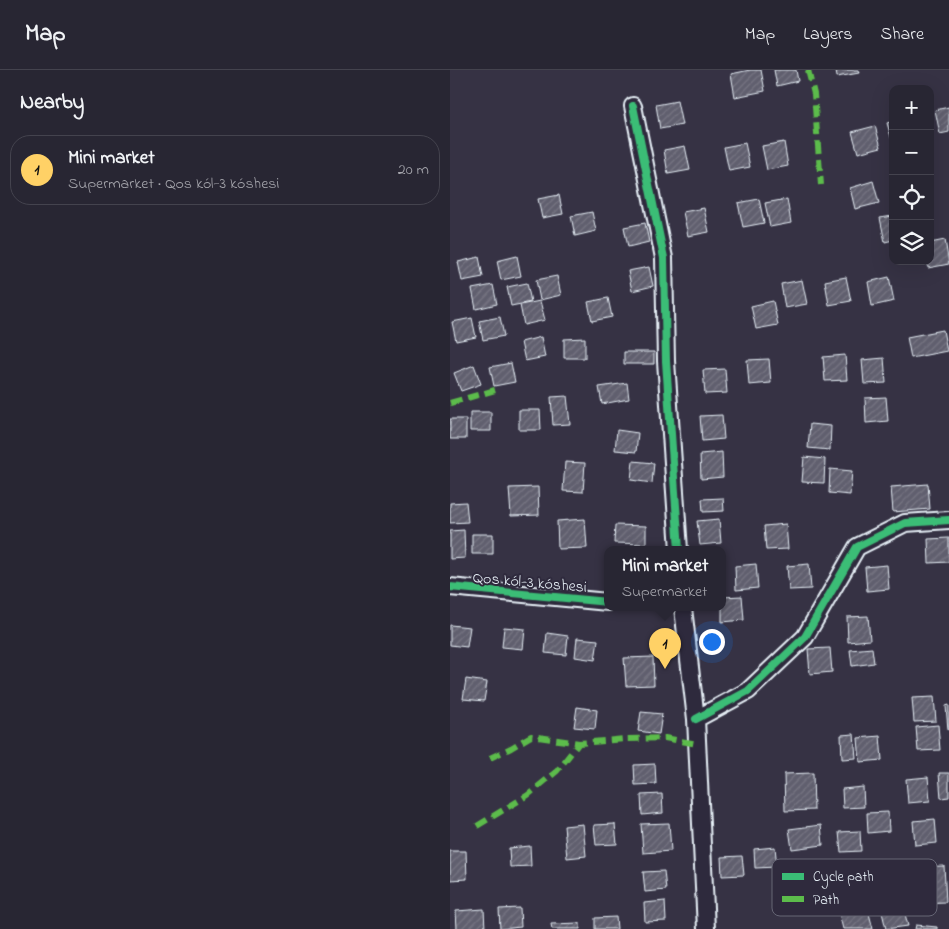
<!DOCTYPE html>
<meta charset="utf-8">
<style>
body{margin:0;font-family:"Indie Flower",sans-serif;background:#302e3b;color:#f1f3f6}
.controls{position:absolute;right:15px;top:15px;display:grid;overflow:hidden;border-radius:10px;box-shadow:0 5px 20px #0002}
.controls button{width:45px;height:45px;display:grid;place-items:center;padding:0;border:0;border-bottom:1px solid #44434e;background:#282633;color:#f1f3f6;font:25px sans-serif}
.you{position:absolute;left:261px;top:571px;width:18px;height:18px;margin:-12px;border:4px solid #fff;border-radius:50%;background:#1a73e8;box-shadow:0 0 0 8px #1a73e833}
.badge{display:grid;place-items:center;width:32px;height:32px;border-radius:50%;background:#ffd166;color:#111;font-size:16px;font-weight:700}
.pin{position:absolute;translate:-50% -41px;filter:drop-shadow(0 1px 2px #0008)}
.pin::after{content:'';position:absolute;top:26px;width:18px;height:15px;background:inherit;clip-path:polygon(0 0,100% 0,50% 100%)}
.popup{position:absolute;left:154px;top:476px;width:122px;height:65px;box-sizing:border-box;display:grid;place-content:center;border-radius:10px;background:#282633;filter:drop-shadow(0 1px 4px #0005);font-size:16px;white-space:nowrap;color:#a5a5ac}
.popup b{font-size:19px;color:#f1f3f6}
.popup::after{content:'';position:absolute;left:50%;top:100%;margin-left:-10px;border:10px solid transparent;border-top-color:#282633}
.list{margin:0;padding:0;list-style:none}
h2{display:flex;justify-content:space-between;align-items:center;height:65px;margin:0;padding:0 20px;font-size:21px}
h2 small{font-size:16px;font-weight:400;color:#a5a5ac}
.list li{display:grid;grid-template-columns:32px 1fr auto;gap:15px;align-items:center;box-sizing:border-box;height:70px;margin:0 10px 10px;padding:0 10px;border:1px solid #44434e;border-radius:20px}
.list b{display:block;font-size:19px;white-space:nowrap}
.list p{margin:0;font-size:16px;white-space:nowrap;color:#a5a5ac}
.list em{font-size:16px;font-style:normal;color:#a5a5ac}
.icon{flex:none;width:28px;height:28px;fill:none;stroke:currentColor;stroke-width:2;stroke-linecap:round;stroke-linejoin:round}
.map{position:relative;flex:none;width:499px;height:859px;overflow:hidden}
header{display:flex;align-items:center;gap:30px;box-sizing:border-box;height:70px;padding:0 25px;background:#282633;border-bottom:1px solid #44434e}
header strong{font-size:24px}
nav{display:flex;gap:28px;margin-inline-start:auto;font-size:18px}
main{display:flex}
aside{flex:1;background:#282633}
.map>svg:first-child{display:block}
</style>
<header>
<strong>Map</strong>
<nav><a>Map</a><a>Layers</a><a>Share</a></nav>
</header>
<main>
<aside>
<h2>Nearby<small></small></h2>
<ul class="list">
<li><span class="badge">1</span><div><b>Mini market</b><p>Supermarket · Qos kól-3 kóshesi</p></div><em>20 m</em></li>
</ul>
</aside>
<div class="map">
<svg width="499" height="859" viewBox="0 0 499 859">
<defs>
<pattern id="building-hatch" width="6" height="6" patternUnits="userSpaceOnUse" patternTransform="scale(1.25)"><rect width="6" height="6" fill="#605e6e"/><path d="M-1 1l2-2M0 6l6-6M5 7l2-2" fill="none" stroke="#777683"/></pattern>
</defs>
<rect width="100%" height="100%" fill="#363244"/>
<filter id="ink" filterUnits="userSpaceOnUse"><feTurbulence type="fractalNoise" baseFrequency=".02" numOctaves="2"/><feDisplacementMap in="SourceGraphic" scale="10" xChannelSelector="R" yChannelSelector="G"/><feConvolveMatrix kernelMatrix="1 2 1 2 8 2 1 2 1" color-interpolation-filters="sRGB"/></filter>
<g filter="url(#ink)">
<path fill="url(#building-hatch)" stroke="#e8f1f8" d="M300 0H311L315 21 285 27 281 4Z
M324 0H346L348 11 327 16Z
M386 0H408L409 3 387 7Z
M227 31 232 55 210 59 206 35Z
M499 37V62L490 64 485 40Z
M443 51V74L437 53Z
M425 56 431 77 408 83 402 62Z
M334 72 338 96 317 100 312 76Z
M295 73 300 97 279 101 274 77Z
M235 76 240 100 218 104 214 80Z
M423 111 429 133 405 139 400 118Z
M109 125 113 144 92 148 88 129Z
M309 129 314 153 293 157 288 133Z
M337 129 341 153 320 157 315 133Z
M254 138 259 162 238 166 233 142Z
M142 142 146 161 125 166 121 146Z
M443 146V170L435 172 430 148Z
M195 153 199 172 178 177 174 157Z
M495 170 499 194 478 198 477 191H480V173Z
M67 186 71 206 51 210 47 191Z
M29 187 33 207 12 211 8 192Z
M199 197 203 216 182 221 178 201Z
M107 206 111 225 90 230 86 210Z
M396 207 401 231 379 235 375 211Z
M439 207 444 231 422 236 418 212Z
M352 210 357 234 335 238 331 214Z
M77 213 81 232 61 236 57 217Z
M43 215 47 234 26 239 22 219Z
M158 228 162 247 142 251 138 232Z
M90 231 95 250 74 255 70 235Z
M323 231 328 255 306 259 301 236Z
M50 247 54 266 33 270 29 251Z
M22 248 26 267 6 271 2 252Z
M493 260 497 281 461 288 457 267Z
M91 267 95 287 75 291 71 272Z
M135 268V288H114V269Z
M174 282H204V294H174Z
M395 285 397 310 375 311 373 287Z
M434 288 436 313 414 314 412 290Z
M319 289 321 313 299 315 297 290Z
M61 293 65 312 44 316 40 297Z
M24 295 31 314 11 321 4 303Z
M275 299 277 323 255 324 253 300Z
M177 313 179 329 152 334 149 317Z
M117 326 120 354 103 355 101 327Z
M436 327 438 351 416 353 415 328Z
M69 340H90L91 360H69Z
M20 342H41V361H20Z
M272 345 274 369 252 371 250 346Z
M0 349H16V369H0Z
M360 354 381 356 380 380 358 378Z
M167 360 188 363 186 382 165 380Z
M272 382 273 407 251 409 250 384Z
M354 387 375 389 374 413 352 412Z
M183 391 204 393 202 413 181 410Z
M115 392 135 393 133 422 113 421Z
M380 399 402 401 400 425 379 423Z
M478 414 480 439 443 442 441 417Z
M88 417 89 445 61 446 59 418Z
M273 428 274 441 253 442 252 429Z
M16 432 18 452 0 453V433Z
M135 449 137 478 108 479 107 451Z
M269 449 271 473 250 475 247 451Z
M336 454 338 479 316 480 314 456Z
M165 455 196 456V474L164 473Z
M14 460 15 488 0 489V461Z
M22 464H43V484H22Z
M499 468V492L479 493 478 469Z
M306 494 308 518 286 520 285 496Z
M359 494 361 519 339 520 337 496Z
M437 495 439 519 417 521 415 497Z
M292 526 294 550 272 552V527Z
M418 546 420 570 398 572 397 547Z
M0 555 20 557 17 577 0 575Z
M54 557 75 559 73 579 52 577Z
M97 563 118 566 116 585 95 583Z
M127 568 148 570 145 590 125 587Z
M380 578 382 602 360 604 358 579Z
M422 578 424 593 402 596 400 580Z
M203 587 204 615 176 616 174 588Z
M16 609 37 612 34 631 13 629Z
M484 627 486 651 464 652 462 628Z
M499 635V660H498L496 636Z
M127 637 147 640 145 659 124 657Z
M191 642 212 644 209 664 188 661Z
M488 655 490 680 468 681 466 657Z
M404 664 406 688 392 689 391 665Z
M430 666 432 690 410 692 408 668Z
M205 694 206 714 185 715 184 695Z
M363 703 364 740 335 741 334 704Z
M489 703H499V727L491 728Z
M478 707 480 731 458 733 456 709Z
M413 717 414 737 393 738 392 719Z
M212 724 213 743 192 745 191 725Z
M438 742 439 761 418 763 417 743Z
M485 749 487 773 465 775 463 751Z
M219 753 221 781 193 783 191 754Z
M133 754 136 786 117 788 114 756Z
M165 754 167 774 146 775 144 755Z
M371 755 373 775 342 779 339 759Z
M410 761 411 781 391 782 389 762Z
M80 776 81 796 60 797 59 778Z
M325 777 327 797 305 798 304 779Z
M0 781H16L17 809 0 810Z
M292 786 294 805 272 806 271 787Z
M494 796 496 832 466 833 465 797Z
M214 801 216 820 195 822 193 802Z
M415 828 423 859H393L387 835Z
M215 831 216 851 195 852 194 833Z
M452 832 458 856 436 859 431 838Z
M70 838 71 857 50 859 49 839Z
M34 839 35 859H7L6 841Z
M166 847 167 859H145V848Z
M130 853V859H102L101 854Z
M466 855 487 857V859H465Z"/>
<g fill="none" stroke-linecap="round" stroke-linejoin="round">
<g stroke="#e8f1f8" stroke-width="20">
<path id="minor" d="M183 36 214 188 216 291 229 480
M0 517 158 532
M233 538 246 649 256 859
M246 649 298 621 355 567 407 477 455 453 499 450"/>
</g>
<use href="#minor" stroke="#2f2a3d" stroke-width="16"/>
<path stroke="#5cbc4b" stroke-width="6" stroke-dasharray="12 6" stroke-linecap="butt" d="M358 0 364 24 371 115
M0 333 45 320
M40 688 61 678 81 666 129 673 176 669 215 668 247 674
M27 756 78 725 107 701 129 673"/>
<g stroke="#2f2a3d" stroke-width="11">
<path id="cycleway" d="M183 36 214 188 216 291 229 480
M0 517 158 532
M246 649 298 621 355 567 407 477 455 453 499 450"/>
</g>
<use href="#cycleway" stroke="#3abd76" stroke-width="8"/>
</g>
</g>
<g text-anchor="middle" stroke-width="4" stroke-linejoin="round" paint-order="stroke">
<g font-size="16" fill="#e8f1f8" stroke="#2f2a3d">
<text transform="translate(80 511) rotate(5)" y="6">Qos kól-3 kóshesi</text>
</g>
</g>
<rect x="322" y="789" width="165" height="57" rx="8" fill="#2f2a3d" stroke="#666675" stroke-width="1"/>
<rect x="332" y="803" width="22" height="7" fill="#3abd76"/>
<rect x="332" y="826" width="22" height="6" fill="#5cbc4b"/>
<g font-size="14" fill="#e8f1f8">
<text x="363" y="811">Cycle path</text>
<text x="363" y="834">Path</text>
</g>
</svg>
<div class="controls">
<button>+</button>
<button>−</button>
<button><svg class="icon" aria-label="locate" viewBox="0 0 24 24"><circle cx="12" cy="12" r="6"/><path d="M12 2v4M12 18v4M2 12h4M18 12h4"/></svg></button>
<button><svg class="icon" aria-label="layers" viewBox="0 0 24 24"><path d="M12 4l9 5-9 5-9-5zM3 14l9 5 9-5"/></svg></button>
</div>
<div class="you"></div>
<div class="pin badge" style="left:215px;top:599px">1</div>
<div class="popup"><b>Mini market</b>Supermarket</div>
</div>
</main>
